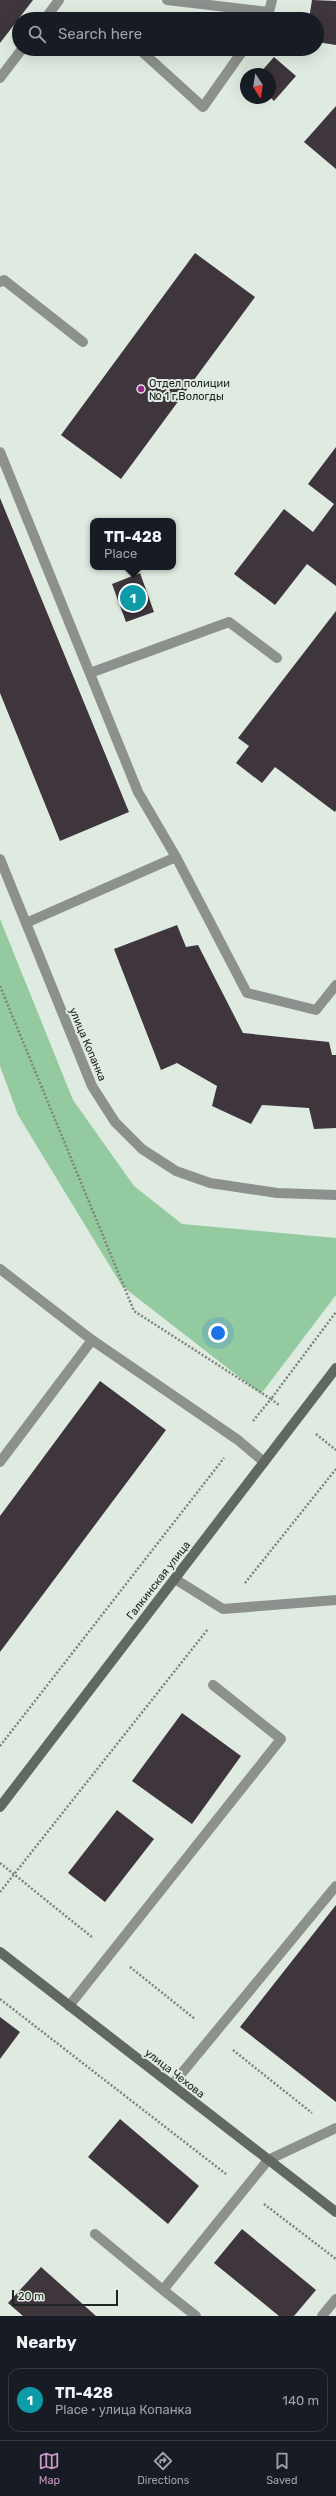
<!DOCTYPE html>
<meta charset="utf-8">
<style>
body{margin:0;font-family:Rubik,sans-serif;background:#242831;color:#f1f3f6}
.compass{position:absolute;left:240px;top:68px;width:36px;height:36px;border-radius:50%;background:#171b24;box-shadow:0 4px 16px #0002;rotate:168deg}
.scale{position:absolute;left:12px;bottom:10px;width:106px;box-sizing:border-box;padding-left:4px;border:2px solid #202521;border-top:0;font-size:11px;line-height:14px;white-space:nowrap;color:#202521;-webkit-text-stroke:3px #dfebe1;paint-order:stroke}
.you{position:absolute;left:218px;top:1333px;width:14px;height:14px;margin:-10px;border:3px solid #fff;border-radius:50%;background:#1a73e8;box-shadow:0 0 0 6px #1a73e833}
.badge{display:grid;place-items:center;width:26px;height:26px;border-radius:50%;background:#c897c4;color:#fff;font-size:13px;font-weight:700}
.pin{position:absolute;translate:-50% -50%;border:2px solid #fff;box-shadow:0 1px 4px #0006}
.popup{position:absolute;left:90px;top:518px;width:86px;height:52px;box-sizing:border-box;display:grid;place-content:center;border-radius:8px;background:#171b24;filter:drop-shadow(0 1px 3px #0005);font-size:13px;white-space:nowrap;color:#9ea1a6}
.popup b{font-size:15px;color:#f1f3f6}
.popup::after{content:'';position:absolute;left:50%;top:100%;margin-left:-8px;border:8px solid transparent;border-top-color:#171b24}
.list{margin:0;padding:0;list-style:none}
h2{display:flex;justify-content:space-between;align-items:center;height:52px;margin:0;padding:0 16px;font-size:17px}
h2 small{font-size:13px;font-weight:400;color:#9ea1a6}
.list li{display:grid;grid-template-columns:26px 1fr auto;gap:12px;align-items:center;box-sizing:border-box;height:64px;margin:0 8px 8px;padding:0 8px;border:1px solid #363941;border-radius:12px}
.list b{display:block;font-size:15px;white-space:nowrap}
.list p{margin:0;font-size:13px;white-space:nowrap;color:#9ea1a6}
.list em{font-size:13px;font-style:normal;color:#9ea1a6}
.icon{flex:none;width:22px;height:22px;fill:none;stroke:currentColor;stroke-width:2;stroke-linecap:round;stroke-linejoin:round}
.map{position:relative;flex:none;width:336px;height:2316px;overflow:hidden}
.search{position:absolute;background:#171b24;box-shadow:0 4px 16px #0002;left:12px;right:12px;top:12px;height:44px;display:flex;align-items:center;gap:10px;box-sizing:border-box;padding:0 14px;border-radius:22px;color:#9ea1a6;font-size:15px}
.sheet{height:124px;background:#171b24}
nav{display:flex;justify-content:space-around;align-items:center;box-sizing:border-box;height:56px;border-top:1px solid #363941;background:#171b24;font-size:11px;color:#9ea1a6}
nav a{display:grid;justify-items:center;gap:2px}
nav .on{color:#c897c4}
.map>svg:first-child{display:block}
</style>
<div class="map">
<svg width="336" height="2316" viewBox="0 0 336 2316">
<rect width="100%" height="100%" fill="#dfebe1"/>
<path fill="#94ca9f" d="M0 919 73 1100 134 1186 182 1224 336 1238V1295L261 1394 122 1286 18 1115 0 1066Z"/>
<path fill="#3f353c" d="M0 0H33L0 43Z
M312 0 336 1V45L317 42V19H309Z
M274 57 296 76 274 101 270 97V74H259Z
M336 106V169L304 142Z
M195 253 255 297 121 479 61 435Z
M336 447V586L307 564 275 605 234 574 284 509 313 532 334 504 308 484Z
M0 498 129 812 60 841 0 693Z
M140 573 154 612 126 622 112 584Z
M336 611V810L335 812 275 767 262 783 236 763 249 746 238 738Z
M177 925 186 947 198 945 243 1033 329 1042 332 1055H336V1128L314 1129 309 1108 262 1105 251 1124 212 1106 217 1086 177 1063 161 1070 114 949Z
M100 1381 166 1430 0 1652V1516Z
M182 1713 241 1756 192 1824 132 1781Z
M117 1810 154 1839 105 1902 68 1873Z
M336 1905V2102L240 2027Z
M0 2017 20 2032 0 2059Z
M120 2119 199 2186 168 2224 88 2157Z
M242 2229 316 2290 294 2316H279L214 2263Z
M41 2267 96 2316H23L8 2303Z"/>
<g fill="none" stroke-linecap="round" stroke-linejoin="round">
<path stroke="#7c847d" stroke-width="2.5" stroke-dasharray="2 2" stroke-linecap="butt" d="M0 986 134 1311 271 1399 336 1312
M253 1421 271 1399 279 1405
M316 1434 336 1450
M245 1583 336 1469
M0 1746 224 1458
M0 1863 93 1938
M0 1892 208 1629
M130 1967 195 2019
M0 1999 226 2174
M233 2050 312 2113
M264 2204 336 2259"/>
<path stroke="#8c918d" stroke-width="10" d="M167 0 269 12 272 0
M45 19 59 0
M139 49 203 107 244 49
M0 78 22 49
M0 282 4 280 83 342
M0 452 138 792 176 857 26 923
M90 673 229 622 277 658
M176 857 247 993 316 1010 336 985
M0 1269 92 1340 238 1440 264 1462
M0 1462 92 1340
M175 1579 223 1609 336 1600
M69 2006 281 1739 213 1685
M172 2085 336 1886
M95 2234 163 2290
M196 2316 163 2290 268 2160 336 2128
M322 2316 336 2299"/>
<path stroke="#8c918d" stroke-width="10" d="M0 859 92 1086 115 1122 142 1149 176 1171 210 1183 277 1193 336 1195"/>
<path stroke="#616862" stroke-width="10" d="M0 1807 336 1368
M0 1952 336 2212"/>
</g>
<circle fill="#962787" stroke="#dfebe1" stroke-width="1.5" cx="141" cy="389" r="4"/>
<g text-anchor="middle" stroke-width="4" stroke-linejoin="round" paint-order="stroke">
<g font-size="11" fill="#202521" stroke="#dfebe1" text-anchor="start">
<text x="149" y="387">Отдел полиции<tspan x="149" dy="13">№ 1 г.Вологды</tspan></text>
</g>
<g font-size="11" fill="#202521" stroke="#dfebe1">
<text transform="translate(88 1044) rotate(67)" y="4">улица Копанка</text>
<text transform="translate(158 1580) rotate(-52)" y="4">Галкинская улица</text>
<text transform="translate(175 2073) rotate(38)" y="4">улица Чехова</text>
</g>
</g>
</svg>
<svg class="compass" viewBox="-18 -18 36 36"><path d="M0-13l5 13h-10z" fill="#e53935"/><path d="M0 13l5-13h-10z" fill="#9ea1a6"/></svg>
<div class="scale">20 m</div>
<div class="you"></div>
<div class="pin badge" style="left:133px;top:598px;background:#0f9aa8">1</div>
<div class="popup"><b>ТП-428</b>Place</div>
<div class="search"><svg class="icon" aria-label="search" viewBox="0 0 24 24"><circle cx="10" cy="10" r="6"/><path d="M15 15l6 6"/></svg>Search here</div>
</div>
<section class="sheet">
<h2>Nearby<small></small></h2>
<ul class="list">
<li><span class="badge" style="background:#0f9aa8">1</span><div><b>ТП-428</b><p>Place · улица Копанка</p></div><em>140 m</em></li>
</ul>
</section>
<nav>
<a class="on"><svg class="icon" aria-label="map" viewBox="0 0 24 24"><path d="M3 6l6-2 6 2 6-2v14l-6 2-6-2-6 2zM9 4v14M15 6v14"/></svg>Map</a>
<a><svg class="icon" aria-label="directions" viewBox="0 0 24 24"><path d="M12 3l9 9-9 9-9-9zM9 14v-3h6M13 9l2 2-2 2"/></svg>Directions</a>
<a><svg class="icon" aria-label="saved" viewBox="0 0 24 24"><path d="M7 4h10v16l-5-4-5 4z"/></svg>Saved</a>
</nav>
